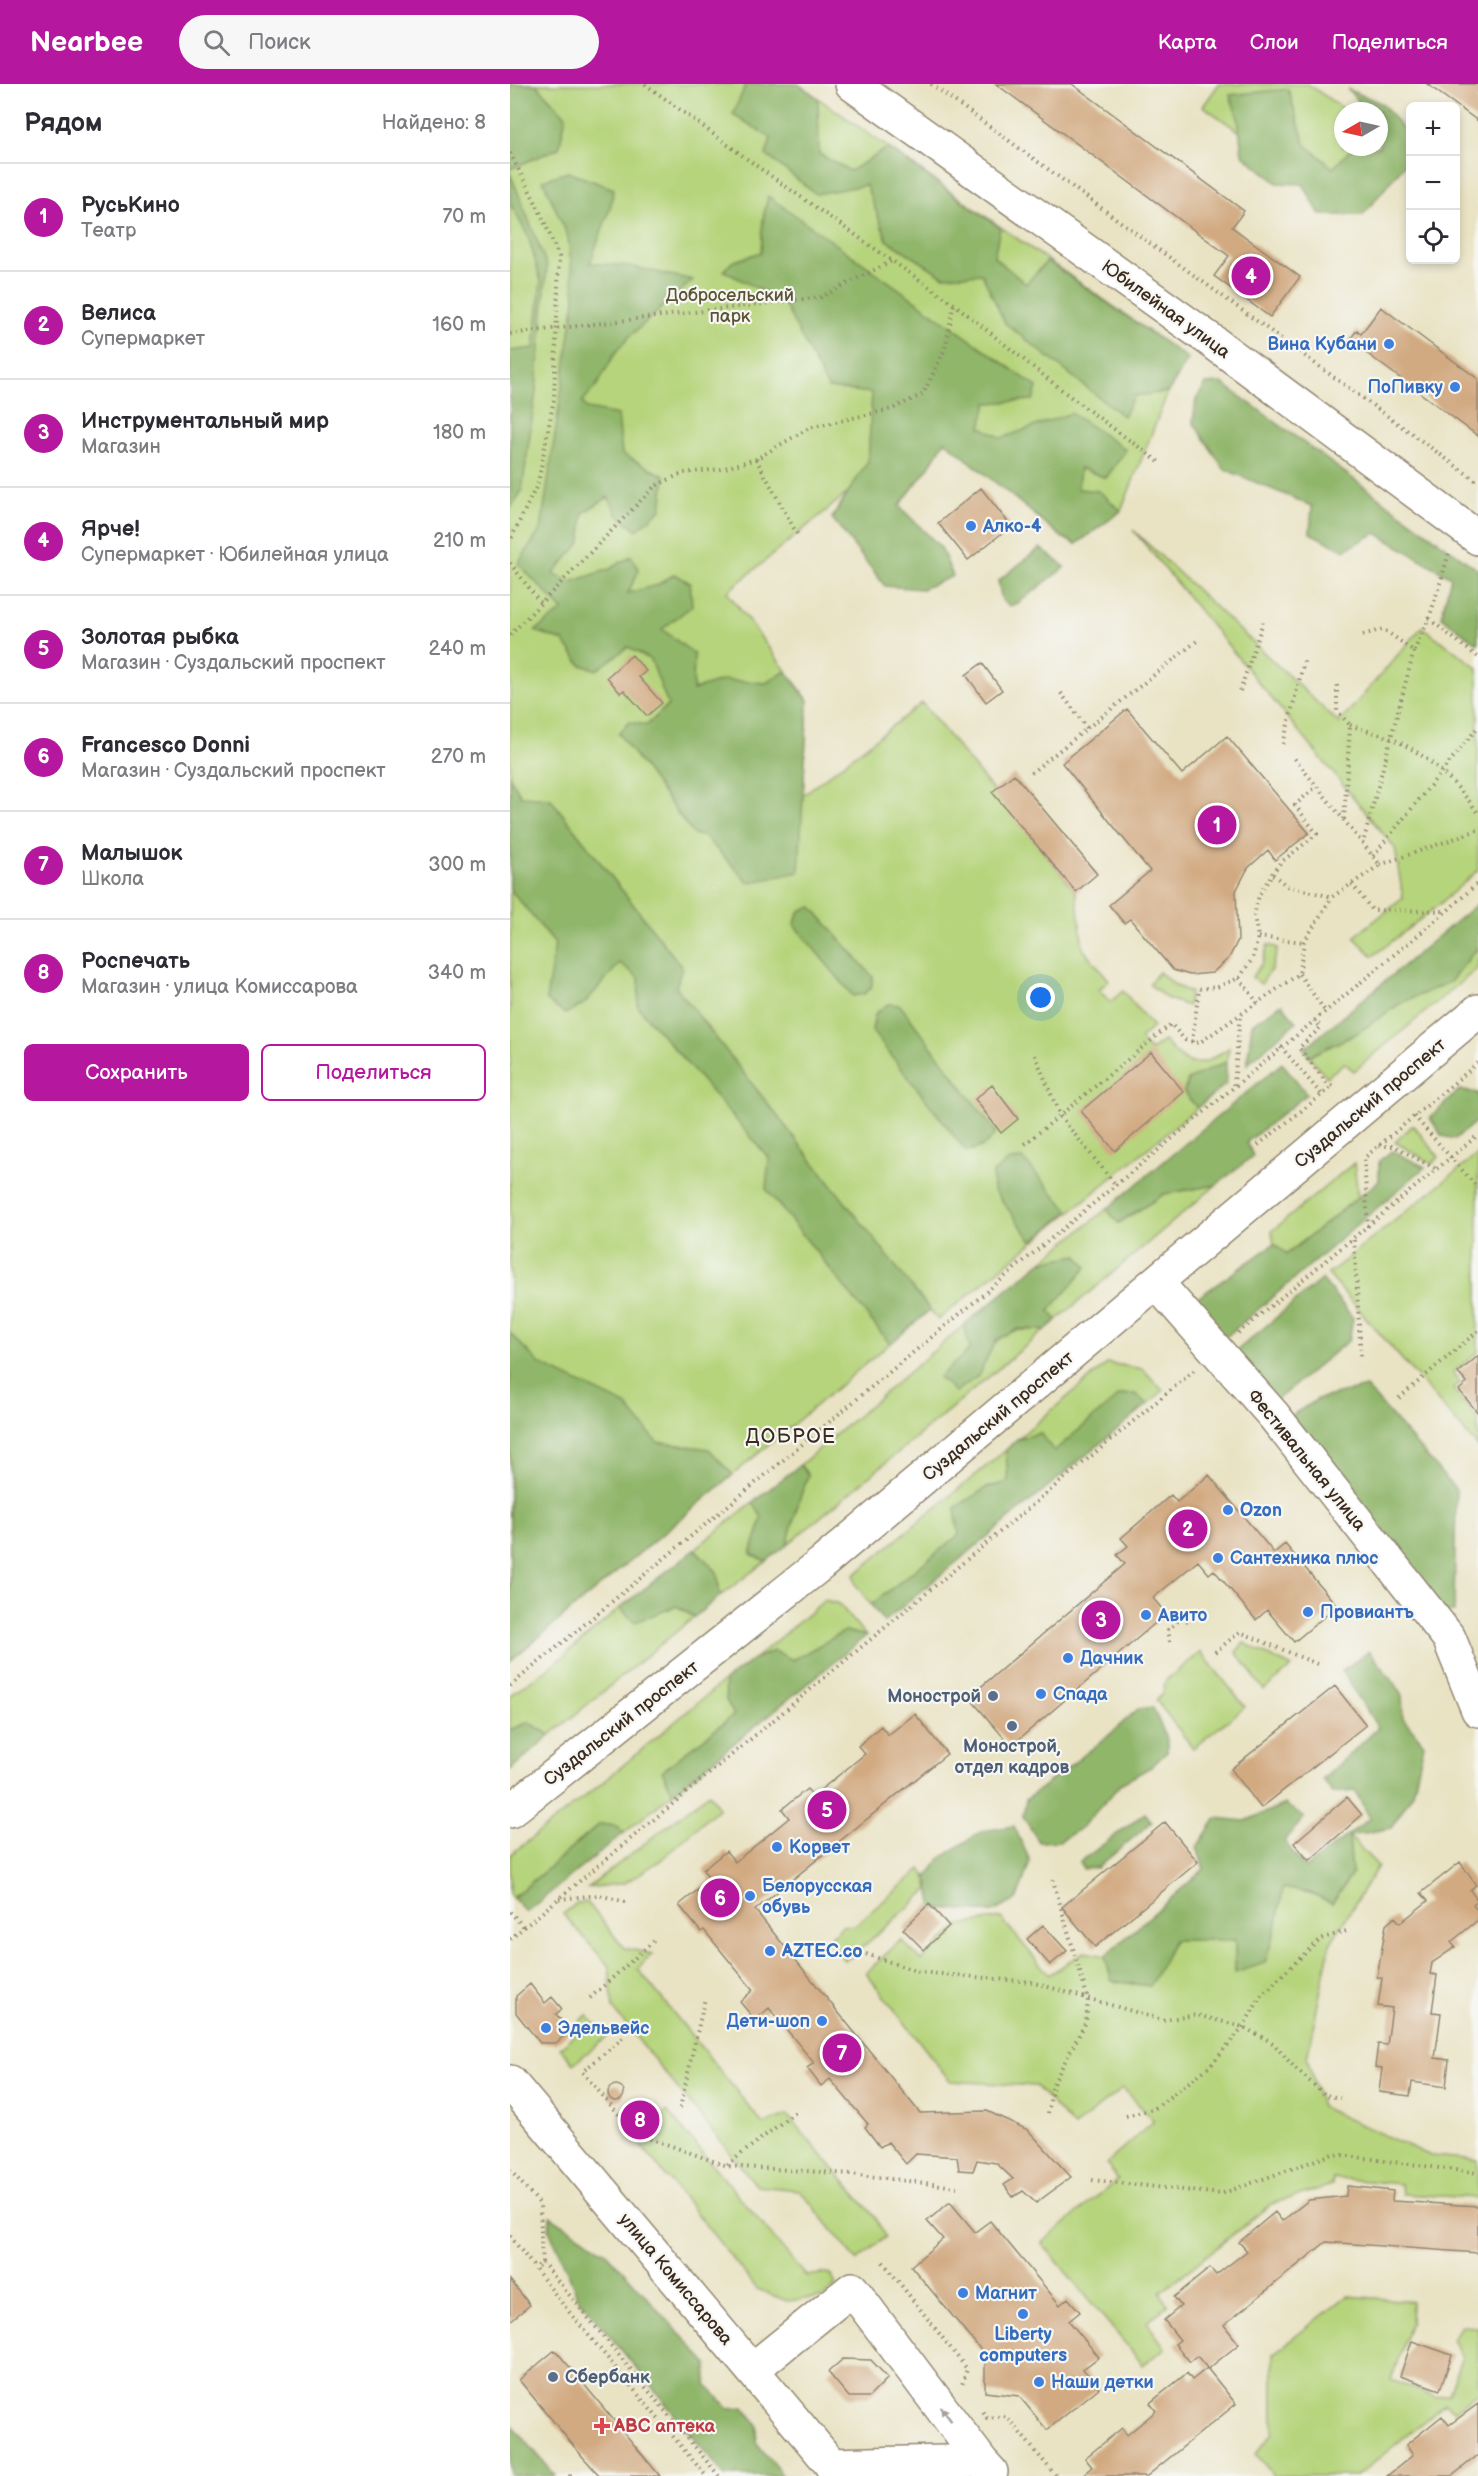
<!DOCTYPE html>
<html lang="ru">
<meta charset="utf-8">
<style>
body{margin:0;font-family:"Balsamiq Sans",sans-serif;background:#f7f7f7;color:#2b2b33}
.controls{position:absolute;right:18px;top:18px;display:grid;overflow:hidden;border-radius:9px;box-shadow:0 3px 9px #0003}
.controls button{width:54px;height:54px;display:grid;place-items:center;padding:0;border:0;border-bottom:2px solid #e1e1e2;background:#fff;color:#2b2b33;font:30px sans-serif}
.compass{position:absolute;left:824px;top:18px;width:54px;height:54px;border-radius:50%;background:#fff;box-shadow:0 3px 9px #0003;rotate:261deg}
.you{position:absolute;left:531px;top:914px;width:21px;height:21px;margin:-15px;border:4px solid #fff;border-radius:50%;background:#1a73e8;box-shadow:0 0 0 9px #1a73e833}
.badge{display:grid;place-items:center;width:39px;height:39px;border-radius:50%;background:#b5179e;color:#fff;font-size:20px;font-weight:700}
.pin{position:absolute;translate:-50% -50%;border:3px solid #fff;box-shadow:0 2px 6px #0006}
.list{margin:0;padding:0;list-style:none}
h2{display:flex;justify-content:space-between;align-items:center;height:78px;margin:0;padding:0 24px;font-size:26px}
h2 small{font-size:20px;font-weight:400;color:#7c7c81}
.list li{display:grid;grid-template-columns:39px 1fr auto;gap:18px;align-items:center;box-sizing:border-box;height:108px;padding:0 24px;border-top:2px solid #e1e1e2}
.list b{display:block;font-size:22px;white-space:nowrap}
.list p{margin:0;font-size:20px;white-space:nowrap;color:#7c7c81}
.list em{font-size:20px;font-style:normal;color:#7c7c81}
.actions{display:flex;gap:12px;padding:18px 24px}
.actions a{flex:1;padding:14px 0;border:2px solid #b5179e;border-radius:9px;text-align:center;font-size:21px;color:#b5179e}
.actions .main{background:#b5179e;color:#fff}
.icon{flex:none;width:33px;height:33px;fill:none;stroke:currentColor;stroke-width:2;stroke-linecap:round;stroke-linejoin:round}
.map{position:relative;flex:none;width:968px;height:2392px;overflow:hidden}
header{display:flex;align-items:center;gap:36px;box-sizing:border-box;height:84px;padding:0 30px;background:#b5179e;color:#fff}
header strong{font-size:28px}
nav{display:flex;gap:33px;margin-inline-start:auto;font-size:21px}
.search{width:420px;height:54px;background:#f7f7f7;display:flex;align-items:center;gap:15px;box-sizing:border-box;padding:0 21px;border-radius:33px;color:#7c7c81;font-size:22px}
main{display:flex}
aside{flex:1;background:#fff}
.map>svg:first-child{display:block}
</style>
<header>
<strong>Nearbee</strong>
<div class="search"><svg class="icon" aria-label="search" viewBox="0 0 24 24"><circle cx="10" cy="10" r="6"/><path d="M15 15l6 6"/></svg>Поиск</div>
<nav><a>Карта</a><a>Слои</a><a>Поделиться</a></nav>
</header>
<main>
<aside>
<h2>Рядом<small>Найдено: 8</small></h2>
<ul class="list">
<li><span class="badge">1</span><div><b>РусьКино</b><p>Театр</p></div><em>70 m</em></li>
<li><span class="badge">2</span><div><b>Велиса</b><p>Супермаркет</p></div><em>160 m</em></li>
<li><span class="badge">3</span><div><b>Инструментальный мир</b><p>Магазин</p></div><em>180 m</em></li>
<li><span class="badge">4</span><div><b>Ярче!</b><p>Супермаркет · Юбилейная улица</p></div><em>210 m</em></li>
<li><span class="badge">5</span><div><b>Золотая рыбка</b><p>Магазин · Суздальский проспект</p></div><em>240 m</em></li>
<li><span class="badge">6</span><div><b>Francesco Donni</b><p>Магазин · Суздальский проспект</p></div><em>270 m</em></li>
<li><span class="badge">7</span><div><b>Малышок</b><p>Школа</p></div><em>300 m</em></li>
<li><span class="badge">8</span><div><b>Роспечать</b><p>Магазин · улица Комиссарова</p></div><em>340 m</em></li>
</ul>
<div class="actions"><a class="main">Сохранить</a><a>Поделиться</a></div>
</aside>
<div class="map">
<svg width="968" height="2392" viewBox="0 0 968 2392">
<rect width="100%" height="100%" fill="#f6f6f2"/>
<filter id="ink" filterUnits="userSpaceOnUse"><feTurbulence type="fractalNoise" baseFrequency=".0167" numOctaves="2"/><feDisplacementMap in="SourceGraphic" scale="12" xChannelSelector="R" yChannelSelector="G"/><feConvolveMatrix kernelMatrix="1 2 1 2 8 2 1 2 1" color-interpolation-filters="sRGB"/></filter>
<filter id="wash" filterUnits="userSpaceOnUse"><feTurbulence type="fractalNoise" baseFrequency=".008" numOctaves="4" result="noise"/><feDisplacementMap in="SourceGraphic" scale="24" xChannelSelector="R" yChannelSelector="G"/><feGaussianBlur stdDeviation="1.35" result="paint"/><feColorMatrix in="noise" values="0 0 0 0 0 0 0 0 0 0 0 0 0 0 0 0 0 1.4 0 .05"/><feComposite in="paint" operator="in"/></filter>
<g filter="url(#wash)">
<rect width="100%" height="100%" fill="#e9e3c4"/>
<path fill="#b6d47b" stroke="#787f4c" stroke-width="1.5" d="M0 0H288L678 275 658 308 611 427 566 460 552 453 418 343 217 508 298 616 293 711 412 619 566 808 573 865 599 896 589 906 600 918 613 907 643 943 630 955 640 967 654 957C680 986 687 985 719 964L716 978 678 996 674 1008 687 1024 428 1236 420 1226 0 1577Z
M709 0H798L836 27H833V63H862L825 115 693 22Z
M623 446 829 639 912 543 968 584V786L931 819 863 872 844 853 893 814 885 764Z
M758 861 768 864 762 884 751 900 742 893 752 879Z
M968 863V884L844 987 834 979 817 993 799 972 844 951 891 919 940 898Z
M649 888 666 902 680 908 678 922 656 914 639 900Z
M903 1041 929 1073 922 1080 885 1058Z
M968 1070V1268L943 1289 950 1299 943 1305 968 1336V1363L818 1190Z
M844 1079 848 1113 776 1171 764 1160 762 1147Z
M706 1101 547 1236 538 1227 567 1171 531 1178 597 1125 609 1139 654 1110Z
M454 1241 468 1292C487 1252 488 1244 535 1246L277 1461 288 1419 298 1391 290 1381Z
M598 1279 633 1285 653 1307 638 1320 625 1310 610 1311 544 1368 530 1349 506 1356Z
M496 1366 498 1398 476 1404 445 1424 449 1451 361 1521 346 1501 344 1491Z
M243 1418 252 1434 241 1470 256 1477 210 1512 207 1488 185 1465Z
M315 1516 329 1520 356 1552 335 1547 283 1576 264 1567 244 1575Z
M167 1522 184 1533 40 1651 18 1638 0 1646V1611L47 1578 110 1524 125 1537Z
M734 1559 782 1583 754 1606 726 1568Z
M691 1568 735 1623 683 1664 646 1616 653 1610 655 1597Z
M215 1596 216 1616 224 1631 153 1687 163 1709 114 1749 106 1742 90 1740 3 1814 0 1811V1771L87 1703Z
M199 1709 209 1724 151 1776 115 1799 78 1804Z
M839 1752 868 1782 820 1860 797 1974 811 2023 921 2072 968 2076V2114L892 2110 891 2100 823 2094 822 2101 761 2120 650 2209 658 2221 637 2238 655 2264 633 2281 532 2159 608 2095 596 2080 644 2037 613 2004 564 2043 526 2002 440 1997 356 1889 391 1856 411 1876 450 1841 491 1834 539 1891 574 1868 595 1872 602 1897 639 1902 664 1856H725V1888L766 1843 773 1804 801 1809 822 1819 842 1790Z
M411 1785 417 1793 419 1805 341 1873 334 1876 323 1863 321 1853 332 1842 345 1841Z
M77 1818 114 1864 142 1870 128 1885 253 2040 277 2031 365 2133 375 2153 347 2177 290 2106 247 2102 103 1925 99 1882 53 1830 67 1819Z
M77 1931 97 1953 63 1980 50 1964 67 1949 63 1944Z
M157 2027 296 2192 317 2189 322 2191 326 2201 314 2213 277 2217 247 2205 128 2057Z
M837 2212 902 2217 901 2238 881 2296 926 2313 939 2310 952 2272 942 2256 951 2242 968 2243V2309L962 2312 945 2327 935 2320 847 2392H764L746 2370 763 2349V2270Z"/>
<path fill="#90b66b" stroke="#667044" stroke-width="1.5" d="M0 0H26L56 32 49 64 0 85Z
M236 0H288L308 14 309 70 340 87 378 64 490 144 484 173 516 200 537 177 678 275 658 308 624 312 613 332 495 239 472 190 433 192 377 156 356 101 306 110 256 71 261 54 223 30Z
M778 5 795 60 823 84 843 63H869V27H858L837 5 873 20 900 54V74L853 131H810L793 100 767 99 732 70 728 34 720 11Z
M58 88 104 105 100 124 80 179 119 182 183 196 119 253 106 268 87 301 72 318 77 325 108 331 112 370 155 392 151 425 127 446 108 431 98 413 73 429 71 458 43 490 61 498 100 485 121 472 129 486 118 509 147 501 165 490 180 499 182 522 152 545 184 570 183 606 214 596 256 599 276 587 298 616 289 788 239 799 195 753 183 750 108 649 120 638 137 641 158 621 141 576 118 563 87 586 71 581 53 557 25 547 53 526 8 480 31 445 65 215 58 153 33 96Z
M0 89 37 182 26 307 12 407 0 425V267L24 264 31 197 18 152 0 119Z
M258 112 527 303 523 316 477 319 471 343 492 354 561 329 616 366 596 394 570 384 568 405 589 407 611 427 566 460 552 453 435 357 418 384 389 422 431 464 443 492 412 505 375 502 322 434 358 377 362 309 318 304 273 218 214 187 222 178 251 168 253 134Z
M712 299 968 486V560L931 533 941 493 866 449 834 466 800 449 802 422 714 385 683 338 686 315 696 300Z
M530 464 555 483 508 519 499 522 492 516 488 497Z
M0 693 11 712 40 714 172 883 166 903 420 1226 380 1260 256 1105 259 1074 128 923 129 894 110 879 74 920 55 930 36 916 45 860 0 805Z
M968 819V863L940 898 891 919 844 951 799 972 794 965Z
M302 823 363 893 361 904 354 910 343 912 285 842C286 829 290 825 302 823Z
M378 920 390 921 486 1048C479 1060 470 1065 456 1067L362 947 365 930Z
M772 920 786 938 737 980 742 940Z
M716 978V1000L687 1024 674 1008 678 996Z
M772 979 797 1010 737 1058 743 1072 706 1101 654 1110 608 1139 597 1125Z
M949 1006 968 1009V1036L945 1055 932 1052 920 1034Z
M882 1067 915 1083 710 1258 676 1222 764 1160 777 1170 869 1097V1077Z
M513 1075 559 1127 522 1157 483 1105V1089L499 1076Z
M567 1171 577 1183 539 1227 547 1236 535 1246 508 1245 486 1256 468 1292 445 1308 429 1293 460 1265 454 1241 531 1178Z
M812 1195 843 1234 839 1256 764 1318 725 1268Z
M0 1249 30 1280 116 1321 147 1358 199 1365 223 1391 0 1577Z
M856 1303 946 1406 944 1528H935L776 1335 808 1315Z
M625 1310 638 1320 374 1538 361 1521 449 1451 445 1424 476 1404 498 1398 496 1366 506 1356 530 1349 544 1367 610 1311Z
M290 1381 298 1391 288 1419 277 1461 256 1477 241 1470 252 1434 243 1418Z
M185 1465 207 1488 210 1512 184 1533 167 1522 125 1538 110 1524Z
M335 1547 356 1552 163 1709 152 1687 224 1631 216 1616 215 1596 244 1575 264 1567 283 1576Z
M859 1567 892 1609 893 1634 914 1660 903 1709 881 1744 839 1752 842 1790 822 1819 801 1809 773 1804 766 1843 755 1879 725 1889V1856H664L640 1902 602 1897 595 1872 694 1785 687 1763 706 1734 735 1737 775 1720 794 1734 774 1757 795 1784 860 1734 845 1707 822 1709 813 1695 868 1644 832 1587Z
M643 1624 657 1655V1668L641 1683 612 1699 571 1744 550 1757 529 1758 513 1732 516 1716 597 1653 628 1625Z
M18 1638 40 1651 0 1686V1646Z
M635 1729 642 1738 587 1784 573 1785 570 1778Z
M90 1740 106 1742 114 1749 16 1828 3 1814Z
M504 1742 520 1777 507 1815 483 1828 423 1824 417 1793 431 1774 472 1747Z
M40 2132 96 2168 198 2281 196 2300 219 2325 234 2323 248 2341 246 2358 273 2392H215L68 2213 39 2145Z
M0 2339 46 2392H0Z"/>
<g id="blocks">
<path fill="#d2aa82" d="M486 0H562L734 127 722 143 790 193 760 233 704 192 719 172Z
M917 0H968V37Z
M871 223 968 295V352L851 265 853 263 841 254 847 246 851 250Z
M471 404 501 442 458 476 428 439Z
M122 571 136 587 129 593 152 619 137 632 114 606 110 609 97 593Z
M472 579 492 606 476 618 456 591Z
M617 625 672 690 717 652 799 749 765 776 758 766 738 784 726 807 728 856 719 874 702 889 680 891 663 886 620 835 614 839 599 821 640 787 552 679Z
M504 690 587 790 566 808 482 708Z
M641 968 674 1008 605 1067 571 1027Z
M482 1001 508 1035 491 1049 465 1015Z
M968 1272V1329L949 1306 957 1299 948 1289Z
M699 1391 764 1469 775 1460 827 1522 784 1558 757 1526 746 1536 704 1486 699 1490 688 1477 643 1514 656 1530 501 1662 459 1613 615 1480 607 1471 618 1462 611 1454 661 1411 667 1418Z
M825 1602 856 1641 751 1724 721 1685Z
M405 1630 437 1670 245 1826 410 2029 477 2027 518 2046 561 2093 526 2119 513 2107 503 2113 494 2101 503 2095 486 2079 467 2076 463 2087 449 2086 447 2073 406 2070 396 2080 378 2058 370 2063 355 2043 358 2040 320 1995 311 2002 297 1984 304 1979 259 1924 245 1936 230 1918 243 1906 194 1846 191 1848 169 1821 200 1796 193 1786 216 1767 225 1778 279 1734 272 1725 297 1705 303 1712 355 1670 348 1662 371 1642 378 1651Z
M837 1713 852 1731 799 1777 784 1759Z
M655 1738 688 1778 585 1863 552 1823Z
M950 1778 966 1801 960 1806 968 1817 963 1821 968 1827V1836L941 1858 945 1863 922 1879 920 1890 927 1891 922 1928 931 1929 925 1974 939 1976 936 2003 902 1998 900 2012 869 2008 872 1984 865 1983 868 1960 877 1961 882 1924 868 1922 872 1894 867 1893 876 1841 885 1833 890 1839 918 1817 911 1809Z
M419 1820 439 1842 414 1866 393 1845Z
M533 1841 557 1867 540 1881 517 1855Z
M20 1900 35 1919 42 1913 52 1925 46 1930 60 1947 46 1959H30L6 1929V1912Z
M98 2009a8 8 0 1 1 16 0a8 8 0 1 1-16 0Z
M122 2036a8 8 0 1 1 16 0a8 8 0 1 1-16 0Z
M837 2102 883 2107 882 2117 968 2122V2169L816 2158 714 2241 729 2260 698 2285 687 2272 680 2278 665 2260 670 2256 654 2236 671 2222 664 2213 700 2184 706 2191 737 2167 729 2158 765 2128 772 2137 799 2116 836 2112Z
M440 2118 465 2148 480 2137 550 2221 558 2214 570 2228 559 2237 589 2273 573 2285 589 2304 537 2346 509 2312 475 2308V2271L401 2182 433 2155 417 2137Z
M0 2196 20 2221 0 2237Z
M902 2257 942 2271 930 2306 890 2292Z
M45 2266 58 2281 150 2392H90L72 2372 9 2296Z
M333 2275 361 2276 378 2294 359 2313H339L318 2288Z
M697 2284 726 2320 637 2392H571L582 2383 575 2374 612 2344 617 2351 646 2327 640 2319 677 2289 682 2296Z
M968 2320V2371L942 2392H877L903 2371 896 2361 932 2332 939 2341Z"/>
</g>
</g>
<g filter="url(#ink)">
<use href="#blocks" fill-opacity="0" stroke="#928671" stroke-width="1.5"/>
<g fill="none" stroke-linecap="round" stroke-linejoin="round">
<g stroke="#928671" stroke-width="36">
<path id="minor" d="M342 0 699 255 968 454
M647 1199 764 1332 939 1554 968 1626
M243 2285 342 2205 471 2377
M321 2381 471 2377 481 2388"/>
</g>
<g stroke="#928671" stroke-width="36">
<path id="major" d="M0 1727 311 1480 968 927
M0 1998 331 2392"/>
</g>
<path stroke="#928671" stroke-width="4" stroke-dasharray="1.5 4.5" stroke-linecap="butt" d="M135 0 248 83 444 220 562 314 649 378
M421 0 968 398
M0 69 28 123 49 173 44 315 28 399 0 457
M0 250 311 213 382 177
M246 375 287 450
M0 479 32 521
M919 535 968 573
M0 551 145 402 173 389 211 385 246 375 299 344 382 325 413 310 435 265 444 220
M853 551 873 545 904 567 853 759
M904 567 919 535 940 466
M827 601V627L840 641 834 735
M730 607 753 538
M551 609 577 644
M840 641C853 646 867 649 880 654 915 668 947 699 968 729
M773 660 795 574
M521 689 688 556
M863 772 968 643
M870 781 968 746
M762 790 770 779 807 750 785 721 807 702
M842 800 862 826 936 827
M748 853 794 858
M789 890 815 927
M729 894 748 919
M682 958 689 905 707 903 729 894 743 874 748 853 744 831 749 811 762 790 777 802 822 813
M771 963 812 1011
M525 971 550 1032 605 1100
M724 1001 730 931
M904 1032 968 1104
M515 1060 661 940 675 956 689 959 789 890 794 858 822 813 870 781 784 674
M748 1061 823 1002 816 998 789 964 811 943 804 936
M869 1062H884L926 1085
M858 1143 854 1074 968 979
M844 1156 851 1273
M728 1249 968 1051
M889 1314 968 1247
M660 1558 658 1546 671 1534 682 1539
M705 1568 730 1548 807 1580
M0 1602 937 827 968 799
M49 1815 89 1811 116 1818
M0 1828 14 1843
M0 1855 686 1285
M356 1870 409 1888 521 1898 653 1936 687 1931 733 1943 763 1959 783 1982 815 2011 830 2014
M80 1914 146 1855
M113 1954 72 1988 125 2049 217 2082 341 2090 447 2103
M170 2024 195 1914
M538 2029 543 2000 576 1938 578 1915 542 1793
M616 2032 644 2025 700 1982 733 1943 751 1912 810 1855 840 1846
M217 2081 288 2026
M0 2086 30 2120 32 2178 25 2185
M582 2096 711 2110 823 2070 968 2089
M0 2152 55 2223 196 2392
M32 2178 209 2392
M373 2178 457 2285 452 2301 453 2303
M473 2328 477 2334 496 2332 546 2392
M60 2392V2390"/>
<use href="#minor" stroke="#fff" stroke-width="33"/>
<use href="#major" stroke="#fff" stroke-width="33"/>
</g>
<defs><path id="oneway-solid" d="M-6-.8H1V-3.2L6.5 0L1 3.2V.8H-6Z" transform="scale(1.5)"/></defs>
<use fill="#a79f9a" href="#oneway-solid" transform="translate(436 2330) rotate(-127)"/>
</g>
<g fill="#3f7fe0" stroke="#f6f6f2" stroke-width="2">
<circle cx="879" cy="260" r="6"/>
<circle cx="945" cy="303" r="6"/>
<circle cx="461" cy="442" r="6"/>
<circle cx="718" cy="1426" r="6"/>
<circle cx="708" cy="1474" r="6"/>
<circle cx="798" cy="1528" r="6"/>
<circle cx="636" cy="1531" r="6"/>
<circle cx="558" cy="1574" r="6"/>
<circle cx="531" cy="1610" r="6"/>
<circle cx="267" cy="1763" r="6"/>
<circle cx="240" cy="1812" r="6"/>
<circle cx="260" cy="1867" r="6"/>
<circle cx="312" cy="1937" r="6"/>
<circle cx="36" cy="1944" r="6"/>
<circle cx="453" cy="2209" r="6"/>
<circle cx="513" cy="2230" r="6"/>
<circle cx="529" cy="2298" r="6"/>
</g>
<g fill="#5c6f8a" stroke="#f6f6f2" stroke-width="2">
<circle cx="483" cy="1612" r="6"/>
<circle cx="502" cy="1642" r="6"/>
<circle cx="43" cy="2293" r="6"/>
</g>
<path fill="#e0444e" stroke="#f6f6f2" stroke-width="2" d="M89 2333h6v6h6v6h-6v6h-6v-6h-6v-6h6z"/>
<g text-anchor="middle" stroke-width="4.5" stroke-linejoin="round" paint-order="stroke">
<g font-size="18" fill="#5a5435" stroke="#f6f6f2">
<text x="220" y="217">Добросельский<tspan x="220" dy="21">парк</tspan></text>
</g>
<g font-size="18" fill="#3b2a1e" stroke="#f6f6f2">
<text transform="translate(656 225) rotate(36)" y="6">Юбилейная улица</text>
<text transform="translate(860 1019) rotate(-40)" y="6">Суздальский проспект</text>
<text transform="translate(488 1332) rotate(-40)" y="6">Суздальский проспект</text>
<text transform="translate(797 1376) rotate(51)" y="6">Фестивальная улица</text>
<text transform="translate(111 1639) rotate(-38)" y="6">Суздальский проспект</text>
<text transform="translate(166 2195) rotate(50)" y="6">улица Комиссарова</text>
</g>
<g font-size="18" font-weight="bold" fill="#366cbe" stroke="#f6f6f2" text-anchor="start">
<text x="867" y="266" text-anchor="end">Вина Кубани</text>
<text x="933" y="309" text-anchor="end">ПоПивку</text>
<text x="473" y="448">Алко-4</text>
<text x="730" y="1432">Ozon</text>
<text x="720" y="1480">Сантехника плюс</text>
<text x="810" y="1534">Провиантъ</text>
<text x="648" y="1537">Авито</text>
<text x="570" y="1580">Дачник</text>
<text x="543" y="1616">Спада</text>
<text x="279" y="1769">Корвет</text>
<text x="252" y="1808">Белорусская<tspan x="252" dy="21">обувь</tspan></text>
<text x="272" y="1873">AZTEC.co</text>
<text x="300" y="1943" text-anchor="end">Дети-шоп</text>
<text x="48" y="1950">Эдельвейс</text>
<text x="465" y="2215">Магнит</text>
<text x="513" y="2256" text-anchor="middle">Liberty<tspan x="513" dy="21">computers</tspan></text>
<text x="541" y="2304">Наши детки</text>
</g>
<g font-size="18" font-weight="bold" fill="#4e5e75" stroke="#f6f6f2" text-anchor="end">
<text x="471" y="1618">Монострой</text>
<text x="502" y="1668" text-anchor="middle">Монострой,<tspan x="502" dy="21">отдел кадров</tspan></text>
<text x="55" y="2299" text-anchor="start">Сбербанк</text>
</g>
<g font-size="18" font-weight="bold" fill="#be3a42" stroke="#f6f6f2" text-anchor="start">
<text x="104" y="2348">ABC аптека</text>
</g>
<g font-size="20" letter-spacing="1.5" fill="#3b2a1e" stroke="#f6f6f2">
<text x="281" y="1359">ДОБРОЕ</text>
</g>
</g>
</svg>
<div class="controls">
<button>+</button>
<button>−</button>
<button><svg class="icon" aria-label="locate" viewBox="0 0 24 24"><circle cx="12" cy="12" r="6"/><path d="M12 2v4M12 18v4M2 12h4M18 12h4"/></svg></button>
</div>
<svg class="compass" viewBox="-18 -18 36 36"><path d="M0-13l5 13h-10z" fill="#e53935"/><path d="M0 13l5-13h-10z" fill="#7c7c81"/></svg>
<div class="you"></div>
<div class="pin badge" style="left:707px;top:741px">1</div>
<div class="pin badge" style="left:678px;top:1445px">2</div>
<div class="pin badge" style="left:591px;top:1536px">3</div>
<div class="pin badge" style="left:741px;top:192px">4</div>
<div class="pin badge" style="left:317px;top:1726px">5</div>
<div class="pin badge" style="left:210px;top:1814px">6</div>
<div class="pin badge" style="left:332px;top:1969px">7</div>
<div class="pin badge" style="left:130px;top:2036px">8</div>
</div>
</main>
